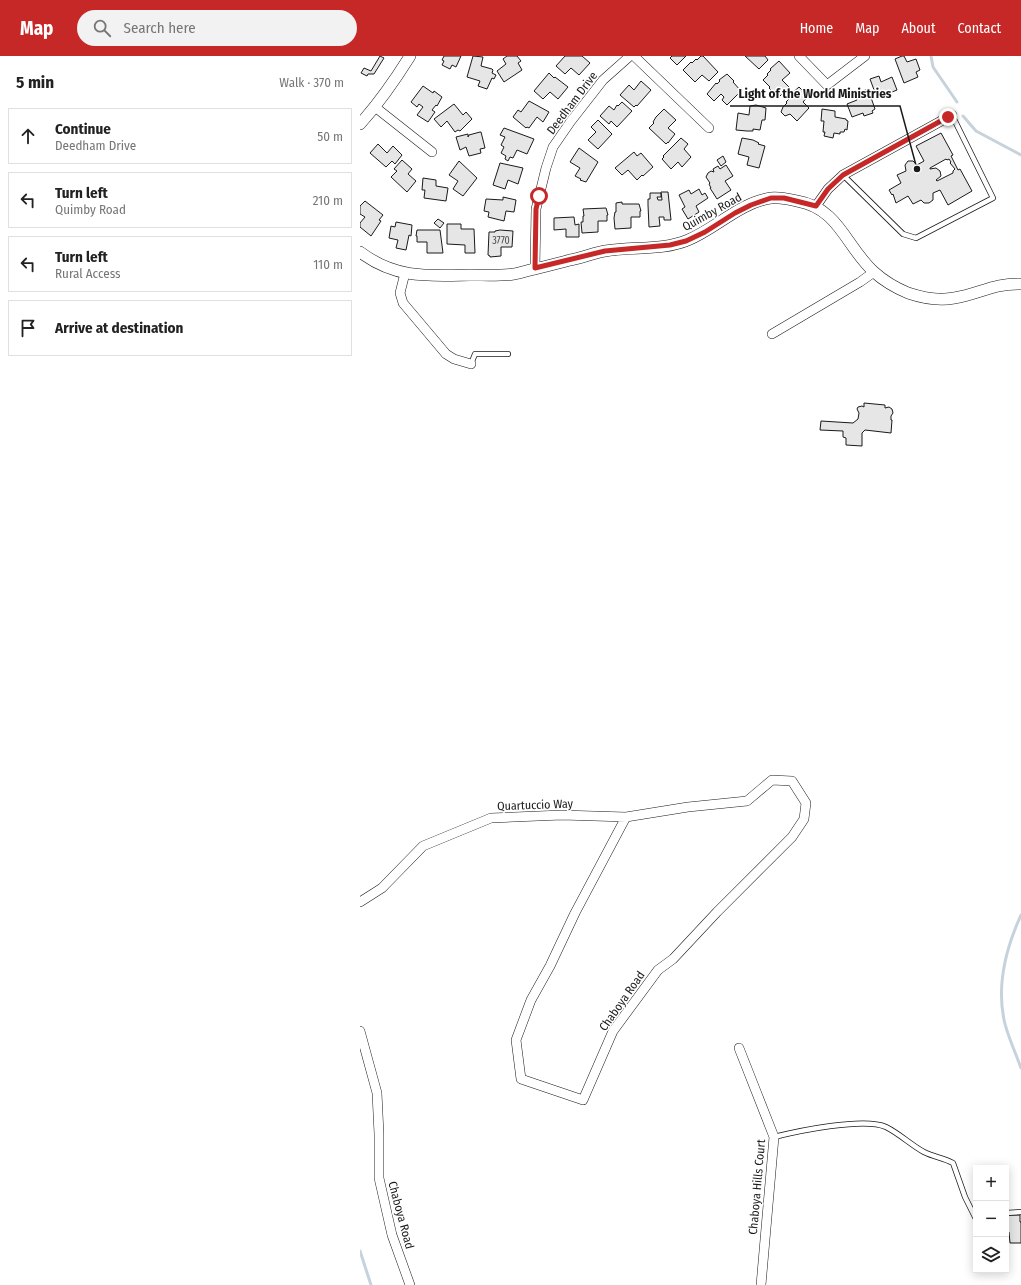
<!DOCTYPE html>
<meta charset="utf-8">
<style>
body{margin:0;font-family:"Fira Sans Condensed",sans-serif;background:#f2f2f2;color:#222}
.controls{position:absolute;right:12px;bottom:12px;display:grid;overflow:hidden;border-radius:0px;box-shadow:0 2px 10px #0003}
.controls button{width:36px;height:36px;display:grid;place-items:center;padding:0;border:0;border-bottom:1px solid #e0e0e0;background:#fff;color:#222;font:20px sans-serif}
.stop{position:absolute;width:12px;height:12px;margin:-9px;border:3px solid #c62828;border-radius:50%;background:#fff}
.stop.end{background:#c62828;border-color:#fff;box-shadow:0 1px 4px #0008}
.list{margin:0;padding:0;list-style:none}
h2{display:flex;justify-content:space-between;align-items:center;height:52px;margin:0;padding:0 16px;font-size:17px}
h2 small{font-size:13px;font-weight:400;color:#767676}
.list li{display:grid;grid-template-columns:26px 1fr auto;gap:12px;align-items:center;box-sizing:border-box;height:56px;margin:0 8px 8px;padding:0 8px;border:1px solid #e0e0e0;border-radius:0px}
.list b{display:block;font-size:15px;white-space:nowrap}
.list p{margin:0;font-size:13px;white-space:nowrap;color:#767676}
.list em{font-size:13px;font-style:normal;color:#767676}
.icon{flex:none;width:22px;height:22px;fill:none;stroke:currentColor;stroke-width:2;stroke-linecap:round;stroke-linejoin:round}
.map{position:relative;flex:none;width:661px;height:1229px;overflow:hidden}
header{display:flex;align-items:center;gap:24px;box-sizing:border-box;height:56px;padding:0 20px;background:#c62828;color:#fff}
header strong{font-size:19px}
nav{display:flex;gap:22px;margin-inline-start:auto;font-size:14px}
.search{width:280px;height:36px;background:#f2f2f2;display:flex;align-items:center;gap:10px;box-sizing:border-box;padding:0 14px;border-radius:22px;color:#767676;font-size:15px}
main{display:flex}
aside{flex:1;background:#fff}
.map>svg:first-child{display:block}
</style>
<header>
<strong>Map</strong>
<div class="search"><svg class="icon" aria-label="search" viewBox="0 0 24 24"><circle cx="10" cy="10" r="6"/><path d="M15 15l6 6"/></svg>Search here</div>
<nav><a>Home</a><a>Map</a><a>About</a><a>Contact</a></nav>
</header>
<main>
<aside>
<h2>5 min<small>Walk · 370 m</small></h2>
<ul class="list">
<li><svg class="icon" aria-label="ahead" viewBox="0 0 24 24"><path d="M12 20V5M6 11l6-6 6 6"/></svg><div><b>Continue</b><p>Deedham Drive</p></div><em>50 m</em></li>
<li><svg class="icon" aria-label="left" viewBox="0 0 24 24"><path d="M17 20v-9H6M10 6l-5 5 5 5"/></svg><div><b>Turn left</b><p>Quimby Road</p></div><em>210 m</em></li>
<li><svg class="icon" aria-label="left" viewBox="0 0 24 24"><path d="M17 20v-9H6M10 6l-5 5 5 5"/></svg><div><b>Turn left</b><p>Rural Access</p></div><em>110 m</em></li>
<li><svg class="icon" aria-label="arrive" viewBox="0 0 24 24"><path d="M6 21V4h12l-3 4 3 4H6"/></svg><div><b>Arrive at destination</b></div></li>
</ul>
</aside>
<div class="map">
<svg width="661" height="1229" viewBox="0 0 661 1229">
<rect width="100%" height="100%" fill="#fff"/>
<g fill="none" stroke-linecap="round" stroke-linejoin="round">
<path stroke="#c6d2dc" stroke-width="3" d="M571 0 573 11 597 46
M603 60 616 75 661 99
M661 859C646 892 636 932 645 968 649 983 656 998 661 1012
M0 1195 11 1229"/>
</g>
<path fill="#e6e6e6" stroke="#1a1a1a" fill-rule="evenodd" d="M20 0 24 2 14 18H8L7 20 1 17 4 12 11 15Z
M84 0H101L96 11 92 9 90 13 82 9 84 5 82 4Z
M113 0 123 1 121 10 132 13 133 14 132 17 136 19 134 23 132 22 127 33 118 30 120 25 107 21Z
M147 0H157L161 5 158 7 162 14 144 26 137 15 146 8 143 3Z
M205 0H222L230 7 219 19 211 12 205 18 196 10Z
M312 0H326L317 9 310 2Z
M341 0H343L358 16 349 25 342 19 335 26 323 14 331 6 332 7 336 3 337 4Z
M385 0H405L408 4 399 13Z
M542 0H544L547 6 556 3 560 14 556 16 558 21 544 27 535 3Z
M419 5 430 17 422 24 429 31 420 40 416 35 414 37 409 32 410 31 403 24 408 19 407 18 411 14 410 13Z
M189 17 194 22 195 21 208 31 198 43 190 36 183 43 174 35Z
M367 18 374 25 373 26 381 35 367 49 362 44 364 41 361 38 354 45 347 38 356 27 357 28 360 25 359 24Z
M519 20 521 26 532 21 537 34 517 42 510 23Z
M281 25 291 34 277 50 276 49 274 51 260 39 269 29 274 34Z
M63 30 73 37 74 35 82 41 77 50 76 49 72 54 75 56 68 66 57 59 63 51 59 48 57 51 51 46Z
M439 31 448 40 443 46 449 52 437 65 430 58 425 60 421 56 423 51 427 47 426 46 431 41 433 42 430 39Z
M508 33 515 53 512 55 513 57 504 60 503 57 492 61 487 48 497 44 495 38Z
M169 45 189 56 183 66 177 61 169 72 167 71 166 72 153 61 158 54 161 56Z
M262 46 272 55 257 71 251 65 249 68 240 60 249 50 254 54 257 49 258 50Z
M94 48 103 59 106 56 112 63 100 75 98 74 95 76 87 65 81 71 74 63Z
M396 49 406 52 405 64H402L400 74 393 73V75H387L376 74 378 57 389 59 390 50Z
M304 53 316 64 308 72 315 78 308 87V86L306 88 289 72 294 67 293 66 296 61Z
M462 53 475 55V61L486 63V64L488 65 487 74 485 73 484 76H480V78L474 77 473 82 464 80 465 76H463L464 65H461Z
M238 64 252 78 238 93 228 84 236 76 231 71Z
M144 72 174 83 167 98 157 94 153 102 150 101 148 105 145 103 146 100 141 97 144 91 141 89 145 81 140 79Z
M120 76H121L125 92 120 93 121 97 109 100 106 91 100 94 96 81 108 78V81L109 79Z
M581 77 593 99 591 100 598 114 600 113 612 135 588 149 580 134 573 137V144L569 147H564L561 144 553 148 548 140 536 147 533 138 532 139 529 134 541 127 537 119 546 115 545 109 548 105H553L557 109 564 105 556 90ZM586 103 587 104 589 103 591 106 590 107 595 113 593 115V117L577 125 576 124 581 120 580 115 576 112 570 113V112Z
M321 82 328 88 324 93 331 101 322 111 318 106 311 113 302 103 304 101 303 100Z
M382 82 393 84 399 87 398 88 405 90 399 112 387 109 389 101 378 98Z
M18 88 27 97 33 90 42 99 35 108 32 105 26 111 10 97Z
M219 92 238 106 226 126 220 124 221 123 215 120 220 112 210 106Z
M274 96 277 100 281 97 293 111 283 120 282 119 277 124 268 114 262 119 255 112Z
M363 100 366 106 361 110 357 104Z
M42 104 52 113 48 118 56 125 47 136 31 121 37 115 34 113Z
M99 105 117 122 103 140 93 133 98 125 89 119Z
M140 107 163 112 158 128 148 124 145 133 133 129Z
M366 109 373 120 365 125 371 134 357 143 350 132H351L349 128 350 127 346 121 348 117 351 115 354 116 353 113 358 110 360 113Z
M63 122 76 124V130L88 132 86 145 64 142 65 134H62Z
M339 133 342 139 345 137 348 142 336 150 339 156 328 163 322 153 325 151 319 139 329 134 331 138Z
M301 136H308L311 164H304V161H299L300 170 289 171 288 149V143H290V137H301V141H297L298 144H302Z
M143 141 156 144 154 156 146 155 144 165 128 161 129 156 124 155 126 143 143 144Z
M5 145 23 159 19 164 21 165 11 180 0 171V167L5 161 0 158V150Z
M262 146V148H279L281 155H280V161H271V172L255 173 254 162 255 156H256V147Z
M246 152 248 159H247V165H238V176L222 177 221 166H223V160H224L223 153Z
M214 161 215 169 219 168V181H206V173L194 174V162Z
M78 163 84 167 80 172 74 167Z
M36 166 52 169 51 180 49 179 46 194 36 192 38 184 29 182 31 170 35 171Z
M87 168H101V173H114L115 197H105V189L87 188Z
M57 174H80L83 197H67V186H57V180H56Z
M140 174 153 175 152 191H141V200L130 201V200L128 199 129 176H135V175Z
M504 347 525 349V352L529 351 532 353 533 357 531 360V364H532L531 377 505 374 502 377V390L486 389V382L483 381V375L460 374 461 365 493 367 498 363 499 357 497 353 498 351 502 350 504 351Z
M646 1159H660V1166H661V1187H650L649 1176H646Z"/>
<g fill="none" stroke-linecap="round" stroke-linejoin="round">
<g stroke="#1a1a1a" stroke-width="6">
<path id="service" d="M483 119 543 178 556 182 633 142 592 59
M111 308 115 298H148
M414 1081C438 1075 504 1061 526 1071 540 1078 551 1089 564 1096 574 1101 584 1102 593 1107L605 1141 616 1163
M646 1157 661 1156"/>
</g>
<g stroke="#1a1a1a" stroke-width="10">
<path id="minor" d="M274 0 349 72
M439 0 467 29 505 0
M15 51 72 96
M456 150 468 133 483 119 592 59
M175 212 176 153 186 112 193 91 211 65 243 24 270 0
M45 217 40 237 43 247 86 298 94 303 111 308
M412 278 500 226 514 216
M0 846 22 832 63 790 131 762 202 759 266 761 328 751 387 745 412 724 432 725 446 747 444 763 432 781 357 856 313 903 298 914 253 975 223 1044 161 1023 156 984 171 944 190 910 215 857 266 761
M0 975 17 1037 19 1078V1122L32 1179 50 1229
M379 992 414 1081 401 1229"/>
</g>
<g stroke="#1a1a1a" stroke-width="12">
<path id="tertiary" d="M0 68C19 47 35 24 50 0
M0 196C36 223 68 220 110 219 125 219 140 220 154 218 161 217 168 214 175 213 187 210 199 207 210 204 222 202 233 197 245 195 272 190 302 195 328 184 355 173 381 146 411 142 420 141 428 143 437 145 479 152 486 191 514 216 524 225 536 232 548 237 563 242 579 245 594 242 619 238 634 227 661 228"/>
</g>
<use href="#service" stroke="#fff" stroke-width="4.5"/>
<use href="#minor" stroke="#fff" stroke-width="9"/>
<use href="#tertiary" stroke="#fff" stroke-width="11"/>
</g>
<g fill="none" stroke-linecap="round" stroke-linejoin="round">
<path stroke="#c62828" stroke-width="5" d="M179 140 176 153 175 212 245 195 310 189 326 185 345 176 375 157 391 149 411 142H424L456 150 468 133 483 119 588 61"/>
</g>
<g text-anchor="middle" stroke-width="3" stroke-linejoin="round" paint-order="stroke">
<g font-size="10" fill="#4d4d4d">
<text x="141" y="188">3770</text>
</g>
<g font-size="12" fill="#1a1a1a" stroke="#fff">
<text transform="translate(212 47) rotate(-53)" y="4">Deedham Drive</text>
<text transform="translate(352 156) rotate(-29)" y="4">Quimby Road</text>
<text transform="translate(175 749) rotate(-2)" y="4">Quartuccio Way</text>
<text transform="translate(262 945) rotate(-55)" y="4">Chaboya Road</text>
<text transform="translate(397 1131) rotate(-85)" y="4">Chaboya Hills Court</text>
<text transform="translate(41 1159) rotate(75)" y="4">Chaboya Road</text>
</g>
</g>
<path fill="none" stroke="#1a1a1a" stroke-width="1.5" d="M557 113L540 50H370"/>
<circle fill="#1a1a1a" stroke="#fff" stroke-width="1.5" cx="557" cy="113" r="4"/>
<g font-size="13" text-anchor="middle" font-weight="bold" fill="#1a1a1a" stroke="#fff" stroke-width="3" stroke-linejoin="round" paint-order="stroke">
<text x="455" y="42">Light of the World Ministries</text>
</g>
</svg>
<div class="controls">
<button>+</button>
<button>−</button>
<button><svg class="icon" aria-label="layers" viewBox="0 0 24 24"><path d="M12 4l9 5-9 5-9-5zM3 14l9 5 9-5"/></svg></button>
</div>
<div class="stop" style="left:179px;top:140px"></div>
<div class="stop end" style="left:588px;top:61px"></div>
</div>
</main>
